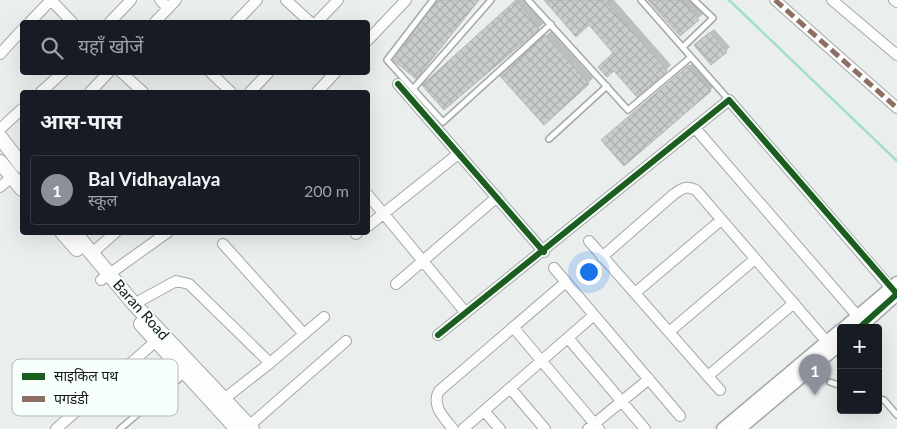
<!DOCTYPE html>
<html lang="hi">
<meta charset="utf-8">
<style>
body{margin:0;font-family:Lato,"Noto Sans Devanagari",sans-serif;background:#242831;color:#f1f3f6}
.controls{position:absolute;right:15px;bottom:15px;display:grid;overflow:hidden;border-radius:5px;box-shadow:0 5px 20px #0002}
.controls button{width:45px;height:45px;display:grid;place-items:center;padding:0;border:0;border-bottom:1px solid #363941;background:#171b24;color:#f1f3f6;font:25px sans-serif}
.you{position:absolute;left:588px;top:271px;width:18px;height:18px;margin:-12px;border:4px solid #fff;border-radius:50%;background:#1a73e8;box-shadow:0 0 0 8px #1a73e833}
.badge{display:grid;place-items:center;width:32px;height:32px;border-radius:50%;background:#8c9099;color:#fff;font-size:16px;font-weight:700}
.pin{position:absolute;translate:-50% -41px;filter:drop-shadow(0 1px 2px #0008)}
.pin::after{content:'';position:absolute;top:26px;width:18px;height:15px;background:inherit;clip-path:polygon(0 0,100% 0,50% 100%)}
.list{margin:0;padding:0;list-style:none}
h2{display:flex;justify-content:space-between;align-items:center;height:65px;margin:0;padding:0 20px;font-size:21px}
h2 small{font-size:16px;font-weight:400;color:#9ea1a6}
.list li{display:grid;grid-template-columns:32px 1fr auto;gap:15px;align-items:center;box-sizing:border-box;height:70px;margin:0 10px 10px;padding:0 10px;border:1px solid #363941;border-radius:5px}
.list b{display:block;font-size:19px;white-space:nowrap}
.list p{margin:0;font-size:16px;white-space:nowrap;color:#9ea1a6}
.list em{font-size:16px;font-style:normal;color:#9ea1a6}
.icon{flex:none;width:28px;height:28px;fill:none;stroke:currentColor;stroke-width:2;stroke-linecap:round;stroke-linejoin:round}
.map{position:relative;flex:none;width:897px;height:429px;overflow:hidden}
.search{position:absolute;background:#171b24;box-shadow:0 5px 20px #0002;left:20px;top:20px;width:350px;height:55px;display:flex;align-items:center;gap:12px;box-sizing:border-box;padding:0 18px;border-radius:5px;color:#9ea1a6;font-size:19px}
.panel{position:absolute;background:#171b24;box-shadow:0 5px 20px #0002;left:20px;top:90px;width:350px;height:145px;border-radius:5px}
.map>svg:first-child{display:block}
</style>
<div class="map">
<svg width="897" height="429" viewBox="0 0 897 429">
<defs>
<pattern id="building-cross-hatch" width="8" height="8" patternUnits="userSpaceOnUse" patternTransform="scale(1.25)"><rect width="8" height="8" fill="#c9cdcc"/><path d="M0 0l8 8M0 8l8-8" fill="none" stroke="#acafae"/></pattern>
</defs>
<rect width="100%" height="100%" fill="#eaefee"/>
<path fill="#0003" d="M517 0H525L544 23 494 68 493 66 429 80Z
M545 0H614L671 65 666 70 615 53 589 24Z
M650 0H691L703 14 680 34Z
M714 29 730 47 726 51 700 42Z
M551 31 593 78 588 83 507 71Z
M695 61 716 85 624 164 608 135Z"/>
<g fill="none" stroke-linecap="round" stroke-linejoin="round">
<path stroke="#a0ded0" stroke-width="2.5" d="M729 0 897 161"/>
</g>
<path fill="url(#building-cross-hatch)" stroke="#b2b6b5" d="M437 0H479L416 79 393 60Z
M516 0 539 29 444 110 422 85Z
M544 0H612L608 4 667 71 637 97 614 71 607 77 598 67 613 53 589 25 576 37Z
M648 0H682L699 20 680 36Z
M710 32 727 52 711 65 694 45Z
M545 35 589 84 544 125 500 76Z
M689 65 711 91 624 166 601 140Z"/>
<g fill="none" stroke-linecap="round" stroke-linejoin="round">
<g stroke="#a4a8a7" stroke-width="8">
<path id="service" d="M433 0 387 60 443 122 551 24
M528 0 628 110 691 57
M641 0 729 100
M683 47 713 18 694 0
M413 89 491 0
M549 139 607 86
M830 382 841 386
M878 398 884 400 897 415
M120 429 186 373"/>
</g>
<g stroke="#a4a8a7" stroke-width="12">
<path id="minor" d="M51 0 72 22
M160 0 168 8
M286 0 310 22
M775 0 897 108
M832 0 897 55
M894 0 897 2
M30 22 51 0
M110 22 131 0
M155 22 176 0
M236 22 257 0
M317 22 338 0
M368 40 406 0
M0 54 22 30
M121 72 143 92
M210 72 231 92
M398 84 544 252
M41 92 63 72
M90 92 109 72
M250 92 269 72
M317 92 336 72
M695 128 861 320
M0 129 22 109
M0 187 12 177
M368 195 466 313
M368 226 458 154
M356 234 358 232
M589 241 720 390
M223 244 304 334
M91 254 116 232
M602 257 674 194C682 189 686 185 696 190L827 342
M554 268 680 416
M101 280 168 232
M396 284 497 197
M635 293 721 220
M134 304 176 281 189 284 270 363
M513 327 599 429
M669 332 755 259
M438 335 729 100 896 294
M568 338 645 429
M708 376 794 303
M510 388 545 429
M224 399 270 363 324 317
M484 411 500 429
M249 426 346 341
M56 429 156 341
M453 429C444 418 431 405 439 391L566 282
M463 429 594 315
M588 429 649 379"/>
</g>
<g stroke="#a4a8a7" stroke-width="15">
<path id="tertiary" d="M844 328 897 283
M859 328 897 294
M723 429 841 330
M739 429 841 343"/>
</g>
<g stroke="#a4a8a7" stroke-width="16">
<path id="secondary" d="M0 137 22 166
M0 162 22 189
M62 232 77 249
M74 232 134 304 252 429
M141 324 237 429"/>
</g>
<use href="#service" stroke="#fcfdfc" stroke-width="5"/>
<use href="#minor" stroke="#fcfdfc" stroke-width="10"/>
<use href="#tertiary" stroke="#fcfdfc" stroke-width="12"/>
<use href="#secondary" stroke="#fcfdfc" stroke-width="14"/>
<path stroke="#8d6e63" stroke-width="5" stroke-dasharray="10 5" stroke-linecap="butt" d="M775 0 897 108"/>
<g stroke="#f6fffc" stroke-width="9">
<path id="cycleway" d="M398 84 544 252
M438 335 729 100 897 294 859 328"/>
</g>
<use href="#cycleway" stroke="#1b5e20" stroke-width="6"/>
</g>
<g text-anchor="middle" stroke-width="4" stroke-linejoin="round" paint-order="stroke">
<g font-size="15" fill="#161918" stroke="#f6fffc">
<text transform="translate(141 310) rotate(48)" y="5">Baran Road</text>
</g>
</g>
<rect x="12" y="359" width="166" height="57" rx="8" fill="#f6fffc" stroke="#b3bab8" stroke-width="1"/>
<rect x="22" y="373" width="23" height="7" fill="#1b5e20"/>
<rect x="22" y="396" width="23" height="6" fill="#8d6e63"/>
<g font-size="14" fill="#161918">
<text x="54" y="381">साइकिल पथ</text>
<text x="54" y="404">पगडंडी</text>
</g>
</svg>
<div class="controls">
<button>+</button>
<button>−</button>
</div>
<div class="you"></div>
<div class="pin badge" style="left:815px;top:395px">1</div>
<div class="search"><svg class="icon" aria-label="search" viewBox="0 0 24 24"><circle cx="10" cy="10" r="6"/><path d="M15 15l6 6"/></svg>यहाँ खोजें</div>
<section class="panel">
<h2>आस-पास<small></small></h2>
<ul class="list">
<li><span class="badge">1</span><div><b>Bal Vidhayalaya</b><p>स्कूल</p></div><em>200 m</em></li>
</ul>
</section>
</div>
